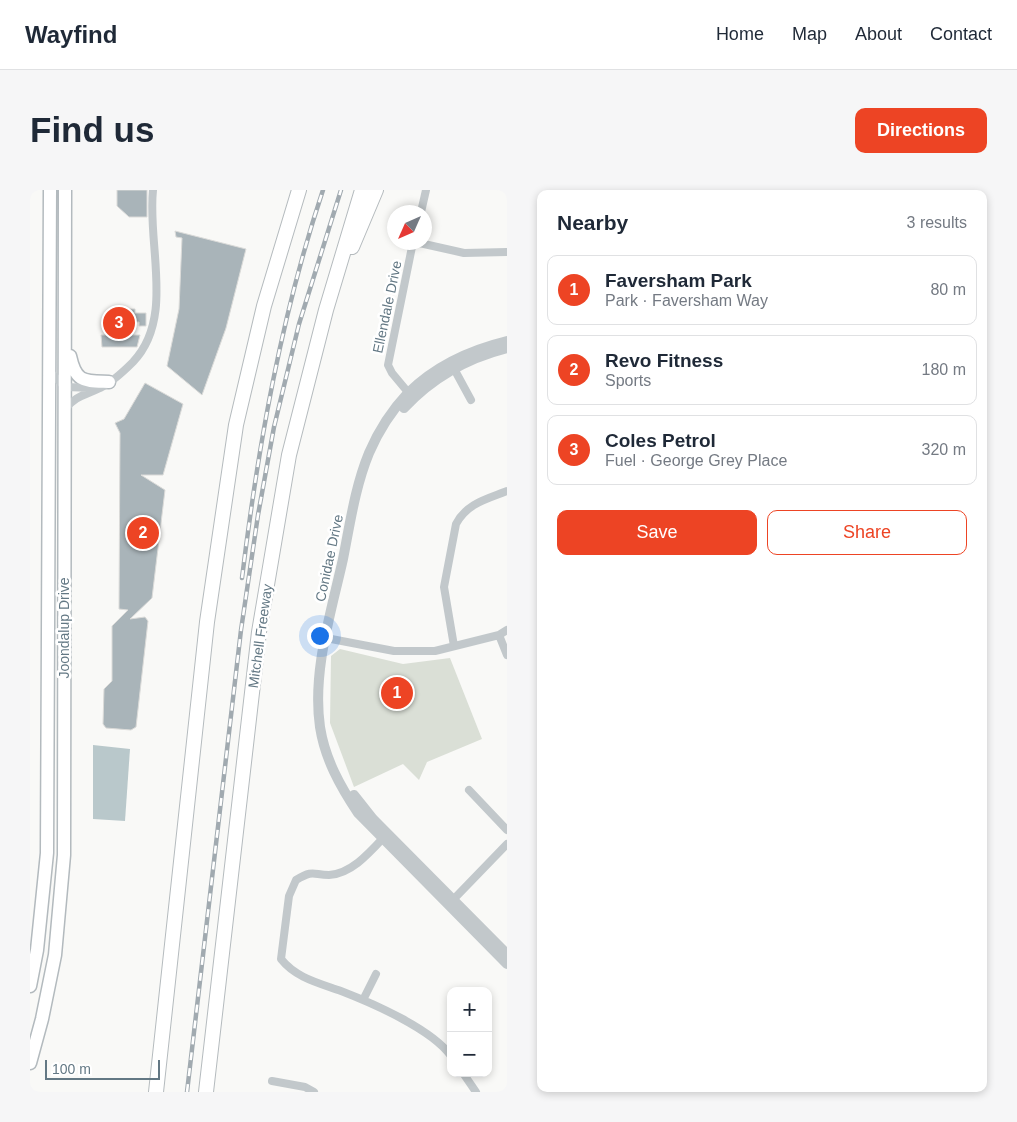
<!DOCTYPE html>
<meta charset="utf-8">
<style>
body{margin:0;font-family:Arial,sans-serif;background:#f6f6f7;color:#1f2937}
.controls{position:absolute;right:15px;bottom:15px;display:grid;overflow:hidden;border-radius:10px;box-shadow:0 2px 8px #0003}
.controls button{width:45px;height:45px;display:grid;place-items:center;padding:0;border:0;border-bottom:1px solid #e0e1e3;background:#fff;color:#1f2937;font:25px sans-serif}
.compass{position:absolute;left:357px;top:15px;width:45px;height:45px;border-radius:50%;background:#fff;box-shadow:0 2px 8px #0003;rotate:225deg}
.scale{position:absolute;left:15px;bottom:12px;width:115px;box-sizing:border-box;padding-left:5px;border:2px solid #637884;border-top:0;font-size:14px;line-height:18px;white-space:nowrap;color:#637884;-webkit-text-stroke:4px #fff;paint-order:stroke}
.you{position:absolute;left:289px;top:445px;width:18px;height:18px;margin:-12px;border:4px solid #fff;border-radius:50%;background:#1a73e8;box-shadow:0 0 0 8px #1a73e833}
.badge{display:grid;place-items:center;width:32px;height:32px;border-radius:50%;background:#ed4424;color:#fff;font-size:16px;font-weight:700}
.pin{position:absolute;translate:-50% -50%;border:2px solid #fff;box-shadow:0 1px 5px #0006}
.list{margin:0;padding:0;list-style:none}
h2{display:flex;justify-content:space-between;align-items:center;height:65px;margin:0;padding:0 20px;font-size:21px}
h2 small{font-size:16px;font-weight:400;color:#747a83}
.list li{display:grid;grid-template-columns:32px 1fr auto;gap:15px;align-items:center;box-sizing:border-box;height:70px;margin:0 10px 10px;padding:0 10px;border:1px solid #e0e1e3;border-radius:10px}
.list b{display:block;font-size:19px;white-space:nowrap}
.list p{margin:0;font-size:16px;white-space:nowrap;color:#747a83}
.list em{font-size:16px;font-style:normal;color:#747a83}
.actions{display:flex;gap:10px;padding:15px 20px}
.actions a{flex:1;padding:11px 0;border:1px solid #ed4424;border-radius:10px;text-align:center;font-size:18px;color:#ed4424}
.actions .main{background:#ed4424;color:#fff}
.map{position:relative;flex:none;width:477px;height:902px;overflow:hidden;border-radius:10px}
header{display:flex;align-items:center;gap:30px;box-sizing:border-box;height:70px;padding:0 25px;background:#fff;border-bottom:1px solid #e0e1e3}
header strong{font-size:24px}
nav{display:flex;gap:28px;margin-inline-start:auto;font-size:18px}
.intro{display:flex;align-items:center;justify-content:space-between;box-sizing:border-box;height:120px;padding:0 30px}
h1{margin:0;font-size:35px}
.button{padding:12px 22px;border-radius:10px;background:#ed4424;color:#fff;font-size:18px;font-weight:700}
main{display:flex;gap:30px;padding:0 30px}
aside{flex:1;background:#fff;border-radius:10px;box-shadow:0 2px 8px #0003}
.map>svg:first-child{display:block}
</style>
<header>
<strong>Wayfind</strong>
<nav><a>Home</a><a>Map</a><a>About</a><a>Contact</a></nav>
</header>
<div class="intro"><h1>Find us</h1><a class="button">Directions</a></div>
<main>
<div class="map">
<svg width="477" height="902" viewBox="0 0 477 902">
<rect width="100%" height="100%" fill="#f9f9f7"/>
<path fill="#dadfd6" d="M310 459 373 474 420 468 452 549 397 572 389 590 373 574 324 597 300 533 301 466Z"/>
<path fill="#b9c8cb" d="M63 555 100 559 95 631 63 629Z"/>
<path fill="#a9b4b9" stroke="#dbdbd9" d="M87 0H117V27H99L87 16Z
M145 41 216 59 196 138 172 205 137 176 149 119 152 48 146 47Z
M82 119H105V123H116V136H109V132H82Z
M71 145H110L107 157H72Z
M115 193 153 214 133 285H111L135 300 122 408 100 429 115 427 118 431 106 537 101 540 76 538 73 534 74 499 82 491V436L98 420 89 419 90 243 85 233 94 229Z"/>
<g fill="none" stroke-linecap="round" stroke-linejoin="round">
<g stroke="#b3babe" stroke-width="15">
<path id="primary" d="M40 166C46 193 54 191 79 192
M0 796 7 760 17 663 20 0
M0 873 12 829 25 765 34 665 35 0"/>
</g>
<g stroke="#b5bbbe" stroke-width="16">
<path id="motorway" d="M322 57 346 0
M126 902 177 432 206 235 234 116 269 0
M176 902 229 442 259 265 296 120 332 0"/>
</g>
<path stroke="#c2c8cb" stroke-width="8" d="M391 22 396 0
M385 52 434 63 477 62
M422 175 441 210
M20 182 35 197 65 198
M382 207 362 183 358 175 383 52
M35 219C47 205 54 206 70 198 81 193 94 181 103 172 145 128 117 55 123 0
M469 445 477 465
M296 448 364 461H405L469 445 477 440
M424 456 414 397 426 334C437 313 457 309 477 301
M439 600 477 640
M356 645C341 661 322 684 299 685 283 685 284 679 266 690L259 706 251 769C266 788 289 793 311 801 342 813 402 839 421 866
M419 714 477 654
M333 810 346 784
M433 883 446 902
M242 891 275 897 284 902"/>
<path stroke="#c2c8cb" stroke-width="10" d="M477 151C440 160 405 176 378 203 362 220 348 242 339 263 325 297 320 334 313 369 301 423 282 482 290 537 295 569 310 596 328 623L477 774
M374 218C402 188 437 168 477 158
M324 605 343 629 477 764"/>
<use href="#primary" stroke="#fff" stroke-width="12"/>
<use href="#motorway" stroke="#fff" stroke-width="14"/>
<g stroke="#a1aab0" stroke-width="4.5">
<path id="rail" d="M212 388C228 257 251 126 293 0
M157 902 211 440 228 325 244 237 269 134 311 0"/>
</g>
<use href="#rail" stroke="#fff" stroke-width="2.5" stroke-dasharray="8" stroke-linecap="butt"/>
</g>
<g text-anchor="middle" stroke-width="5" stroke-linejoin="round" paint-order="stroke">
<g font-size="14" fill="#637884" stroke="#fff">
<text transform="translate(357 117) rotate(-78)" y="5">Ellendale Drive</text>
<text transform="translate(299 368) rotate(-78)" y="5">Conidae Drive</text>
<text transform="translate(34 438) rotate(-90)" y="5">Joondalup Drive</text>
<text transform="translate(230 446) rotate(-82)" y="5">Mitchell Freeway</text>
</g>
</g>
</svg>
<div class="controls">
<button>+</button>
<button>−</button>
</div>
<svg class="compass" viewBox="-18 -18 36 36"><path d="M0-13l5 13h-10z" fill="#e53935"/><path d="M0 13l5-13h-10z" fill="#747a83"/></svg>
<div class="scale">100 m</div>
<div class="you"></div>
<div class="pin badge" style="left:367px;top:503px">1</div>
<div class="pin badge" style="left:113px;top:343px">2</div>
<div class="pin badge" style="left:89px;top:133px">3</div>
</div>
<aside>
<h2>Nearby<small>3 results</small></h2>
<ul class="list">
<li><span class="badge">1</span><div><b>Faversham Park</b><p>Park · Faversham Way</p></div><em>80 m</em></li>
<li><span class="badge">2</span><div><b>Revo Fitness</b><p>Sports</p></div><em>180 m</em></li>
<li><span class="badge">3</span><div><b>Coles Petrol</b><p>Fuel · George Grey Place</p></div><em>320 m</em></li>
</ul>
<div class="actions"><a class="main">Save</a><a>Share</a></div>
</aside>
</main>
